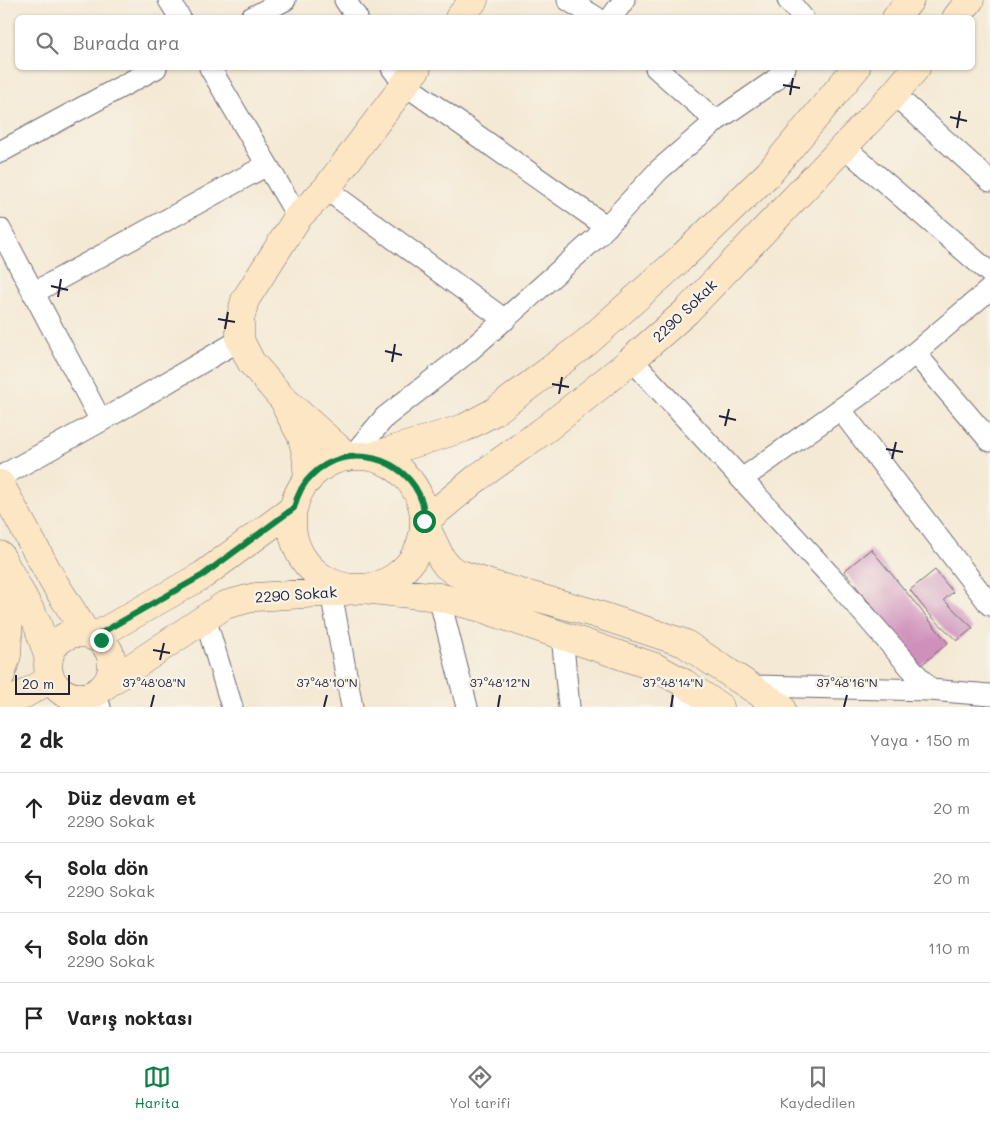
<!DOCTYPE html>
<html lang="tr">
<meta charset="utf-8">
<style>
body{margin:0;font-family:Mali,sans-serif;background:#f6f6f6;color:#222}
.scale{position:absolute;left:15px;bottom:12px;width:55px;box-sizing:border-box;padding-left:5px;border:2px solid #22223b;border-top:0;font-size:14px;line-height:18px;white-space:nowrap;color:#22223b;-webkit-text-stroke:4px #f7f3e8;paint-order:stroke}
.stop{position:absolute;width:15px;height:15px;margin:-11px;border:4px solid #0b8043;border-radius:50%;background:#fff}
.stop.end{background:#0b8043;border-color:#fff;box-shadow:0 1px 5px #0008}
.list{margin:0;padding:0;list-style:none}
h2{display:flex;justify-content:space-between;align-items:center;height:65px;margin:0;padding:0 20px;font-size:21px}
h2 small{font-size:16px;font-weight:400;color:#767676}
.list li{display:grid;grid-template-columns:32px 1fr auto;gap:15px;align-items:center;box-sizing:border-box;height:70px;padding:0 20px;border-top:1px solid #e0e0e0}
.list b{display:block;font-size:19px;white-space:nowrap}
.list p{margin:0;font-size:16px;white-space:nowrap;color:#767676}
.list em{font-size:16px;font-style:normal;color:#767676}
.icon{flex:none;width:28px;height:28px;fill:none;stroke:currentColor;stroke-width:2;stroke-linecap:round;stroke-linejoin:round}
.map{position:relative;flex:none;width:990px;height:707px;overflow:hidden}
.search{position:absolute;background:#fff;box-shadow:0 1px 4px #0004;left:15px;right:15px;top:15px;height:55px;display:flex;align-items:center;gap:12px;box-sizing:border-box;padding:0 18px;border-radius:8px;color:#767676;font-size:19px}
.sheet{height:345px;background:#fff}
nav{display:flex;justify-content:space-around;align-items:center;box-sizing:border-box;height:70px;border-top:1px solid #e0e0e0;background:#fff;font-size:14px;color:#767676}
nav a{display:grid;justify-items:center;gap:2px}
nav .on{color:#0b8043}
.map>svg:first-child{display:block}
</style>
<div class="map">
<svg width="990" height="707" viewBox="0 0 990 707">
<rect width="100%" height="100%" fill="#f7f3e8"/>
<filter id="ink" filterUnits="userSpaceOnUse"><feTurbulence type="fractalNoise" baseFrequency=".02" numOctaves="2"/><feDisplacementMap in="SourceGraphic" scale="10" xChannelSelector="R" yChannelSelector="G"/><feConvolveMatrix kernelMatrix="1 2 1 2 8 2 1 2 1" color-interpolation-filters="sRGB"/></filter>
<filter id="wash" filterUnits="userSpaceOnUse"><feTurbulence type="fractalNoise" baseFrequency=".0096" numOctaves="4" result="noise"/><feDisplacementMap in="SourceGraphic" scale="20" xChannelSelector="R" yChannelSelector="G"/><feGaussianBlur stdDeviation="1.12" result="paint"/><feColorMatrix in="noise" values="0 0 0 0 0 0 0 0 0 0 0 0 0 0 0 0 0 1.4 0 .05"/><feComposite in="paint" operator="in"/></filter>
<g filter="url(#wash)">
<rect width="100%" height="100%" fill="#f4e9d4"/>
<g id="blocks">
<path fill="#cf91bc" d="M871 549 948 643 920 666 844 571Z
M935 570 953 592 944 600 973 628 957 641 928 613 910 590Z"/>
</g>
</g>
<g filter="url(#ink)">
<use href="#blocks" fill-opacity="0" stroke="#6c6871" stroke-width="1"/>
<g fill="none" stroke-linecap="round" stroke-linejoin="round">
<g stroke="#6c6871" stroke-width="23">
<path id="street" d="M169 0 180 18
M345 0 357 18
M568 0 597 18
M788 0 803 18
M251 18 285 0
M611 18 624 0
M210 68 298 217
M392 68 404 84 607 227
M656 68 716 121
M894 94 990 181
M844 147 990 273
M0 152 156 68
M326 189 505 320
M0 229 101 421
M33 293 267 165
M915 353 990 441
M632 360 837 583 930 690
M840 409 990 605
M352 456 385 417 468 352 596 238 659 170 716 121 775 80 785 68
M0 477 101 421 240 340
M742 479 891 373 990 289
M331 592 352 707
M439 597 467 707
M205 618 232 707
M562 635 569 707
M684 683 686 707
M751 686 930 690 990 695
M93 694 100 707"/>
</g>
<g stroke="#6c6871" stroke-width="29">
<path id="secondary" d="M459 18 474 0
M896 18 910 0
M956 18 970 0
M287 409 302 437 306 454 308 480
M292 522a66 66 0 1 1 132 0a66 66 0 1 1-132 0Z
M348 457 282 398 251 362 240 340V320L245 300 298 217 326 189 417 68
M370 457 464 428 494 412 586 343 681 258 769 173 856 68
M0 484 53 581 86 633
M425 521 477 478 547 428 628 363 687 311 894 94 916 68
M425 525 441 558 447 566 455 572 493 585 593 613 684 643 781 707
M0 555 37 623 49 659
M48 665a32 32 0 1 1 64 0a32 32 0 1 1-64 0Z
M94 637 203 575 293 509
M0 678 7 655 9 619 6 572
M104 686 225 605 255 597 337 592 362 589 439 597 481 608 655 667 684 683 720 707
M2 707 51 679"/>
</g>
<use href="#street" stroke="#fff" stroke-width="21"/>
<use href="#secondary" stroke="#fce6c4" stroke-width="28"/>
</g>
</g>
<g fill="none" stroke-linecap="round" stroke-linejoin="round" filter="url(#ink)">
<path stroke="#0b8043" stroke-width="6" d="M101 640 94 637 203 575 294 508C297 496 302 484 312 475 346 441 407 456 422 502 424 508 424 515 424 521"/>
</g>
<path fill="none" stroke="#22223b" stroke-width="2" d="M783 85 800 88M790 95 793 78M950 117 967 121M957 128 960 111M51 286 68 290M58 297 61 279M218 319 235 322M225 329 228 312M385 351 402 355M392 362 395 344M552 384 569 387M559 394 562 377M719 416 736 420M725 426 729 409M886 449 903 452M892 459 896 442M153 650 170 653M160 660 164 643M151 707 154 695M324 707 327 695M498 707 500 695M671 707 673 695M844 707 847 695"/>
<g text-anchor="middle" stroke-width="5" stroke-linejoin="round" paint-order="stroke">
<g font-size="15" fill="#22223b" stroke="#f7f3e8">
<text transform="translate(685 311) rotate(-44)" y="5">2290 Sokak</text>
<text transform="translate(296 595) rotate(-4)" y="5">2290 Sokak</text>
</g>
</g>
<g font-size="12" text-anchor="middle" fill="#22223b" stroke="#f7f3e8" stroke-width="5" stroke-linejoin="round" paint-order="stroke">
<text x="154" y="687">37°48'08"N</text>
<text x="327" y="687">37°48'10"N</text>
<text x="500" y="687">37°48'12"N</text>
<text x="673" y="687">37°48'14"N</text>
<text x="847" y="687">37°48'16"N</text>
</g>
</svg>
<div class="scale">20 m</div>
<div class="stop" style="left:424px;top:521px"></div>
<div class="stop end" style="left:101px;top:640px"></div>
<div class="search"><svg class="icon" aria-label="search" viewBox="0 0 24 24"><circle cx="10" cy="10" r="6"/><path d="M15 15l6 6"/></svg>Burada ara</div>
</div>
<section class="sheet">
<h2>2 dk<small>Yaya · 150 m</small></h2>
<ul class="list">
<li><svg class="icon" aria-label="ahead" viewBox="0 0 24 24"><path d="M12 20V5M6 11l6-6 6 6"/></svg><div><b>Düz devam et</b><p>2290 Sokak</p></div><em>20 m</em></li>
<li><svg class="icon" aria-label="left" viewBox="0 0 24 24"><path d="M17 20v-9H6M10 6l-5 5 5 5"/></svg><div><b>Sola dön</b><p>2290 Sokak</p></div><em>20 m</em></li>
<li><svg class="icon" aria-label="left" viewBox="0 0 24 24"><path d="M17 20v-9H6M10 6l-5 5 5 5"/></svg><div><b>Sola dön</b><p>2290 Sokak</p></div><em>110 m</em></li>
<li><svg class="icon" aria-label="arrive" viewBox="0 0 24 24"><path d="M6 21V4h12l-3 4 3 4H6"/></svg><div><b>Varış noktası</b></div></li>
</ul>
</section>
<nav>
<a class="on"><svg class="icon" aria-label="map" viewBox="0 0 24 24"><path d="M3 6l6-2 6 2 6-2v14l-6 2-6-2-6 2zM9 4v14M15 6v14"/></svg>Harita</a>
<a><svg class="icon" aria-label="directions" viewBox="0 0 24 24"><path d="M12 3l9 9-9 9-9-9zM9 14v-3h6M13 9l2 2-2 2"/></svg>Yol tarifi</a>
<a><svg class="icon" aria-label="saved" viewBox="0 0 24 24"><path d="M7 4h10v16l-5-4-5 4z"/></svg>Kaydedilen</a>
</nav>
